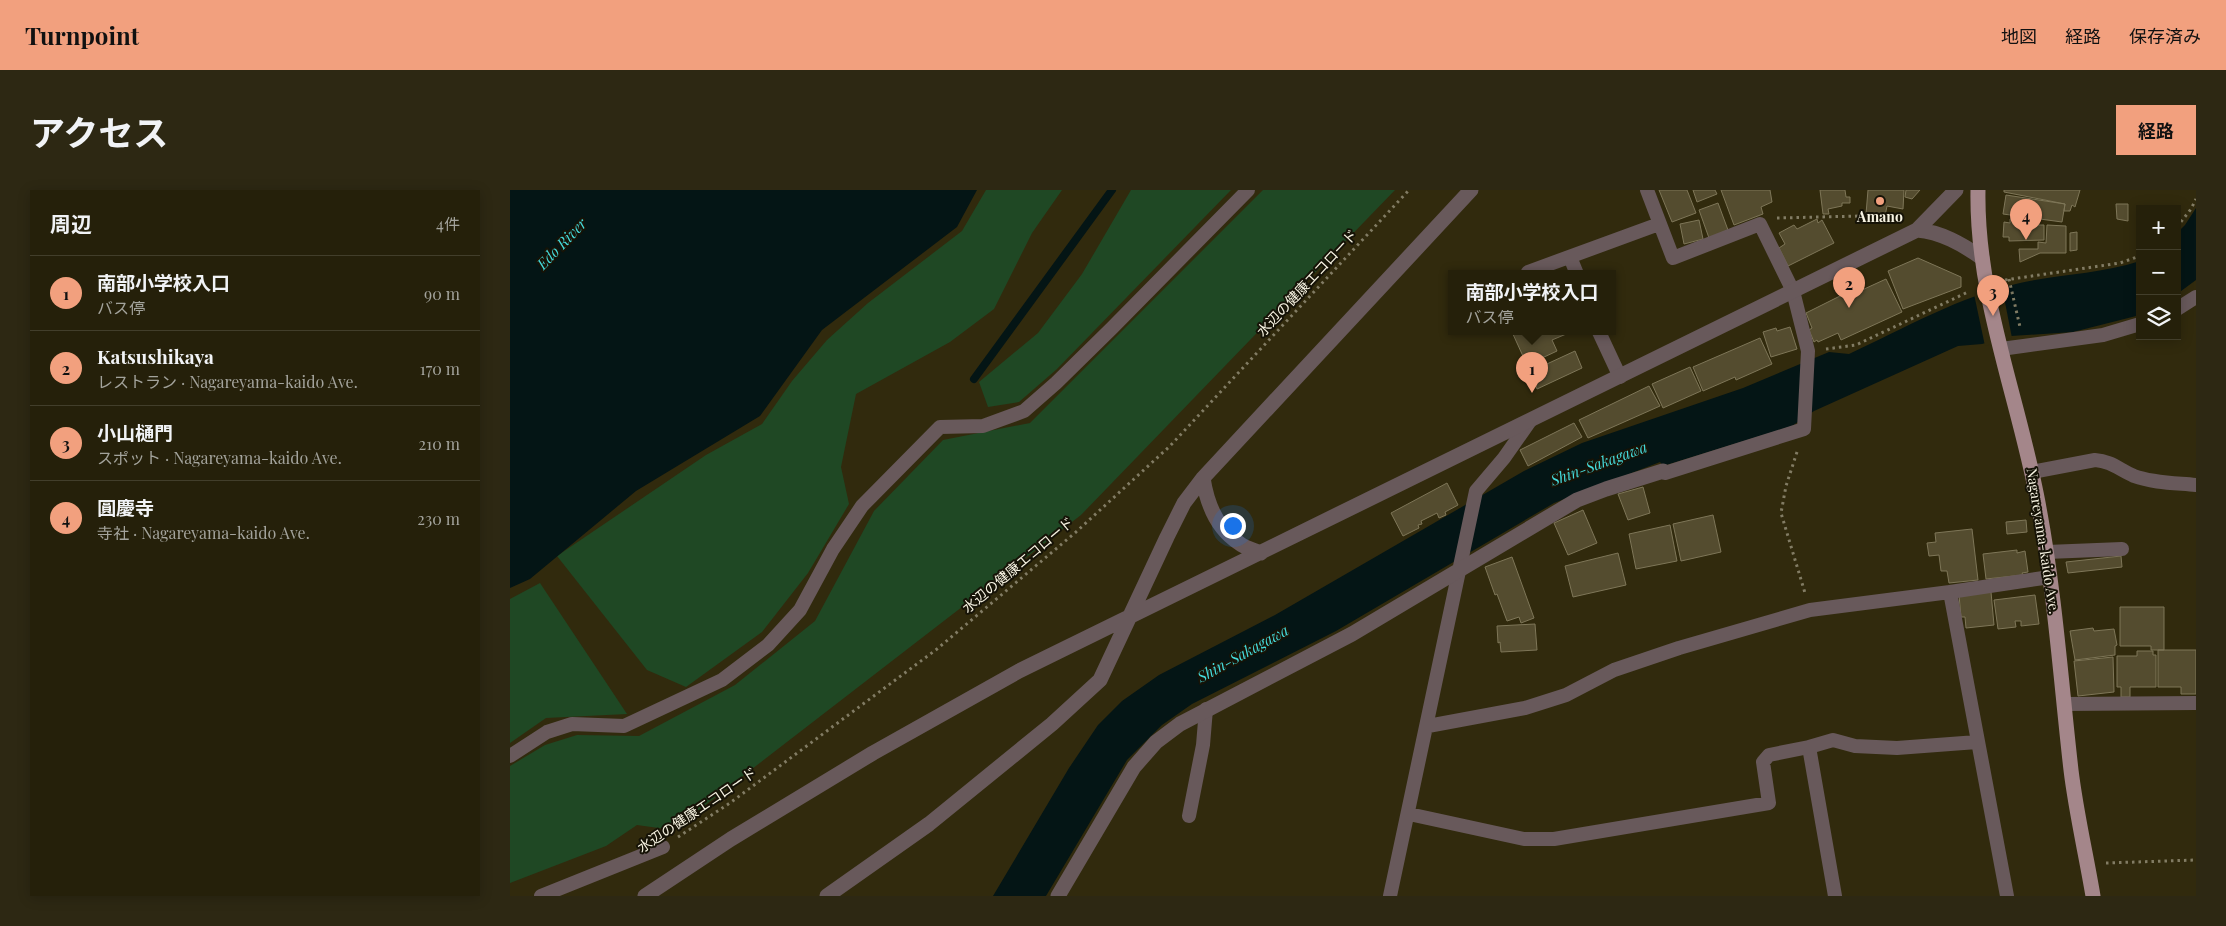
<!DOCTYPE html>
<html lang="ja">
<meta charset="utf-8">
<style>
body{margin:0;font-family:"Playfair Display","Noto Sans JP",serif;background:#2d2813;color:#f1f3f6}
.controls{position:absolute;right:15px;top:15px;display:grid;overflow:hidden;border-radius:0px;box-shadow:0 2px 12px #0003}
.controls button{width:45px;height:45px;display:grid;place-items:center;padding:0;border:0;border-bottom:1px solid #423e2b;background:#25200a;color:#f1f3f6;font:25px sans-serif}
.you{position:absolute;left:722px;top:335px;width:18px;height:18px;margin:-12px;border:4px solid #fff;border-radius:50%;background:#1a73e8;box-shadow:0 0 0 8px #1a73e833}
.badge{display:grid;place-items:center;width:32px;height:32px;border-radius:50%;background:#f2a07e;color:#111;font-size:16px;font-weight:700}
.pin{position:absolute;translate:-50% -41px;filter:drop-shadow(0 1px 2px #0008)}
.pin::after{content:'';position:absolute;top:26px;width:18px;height:15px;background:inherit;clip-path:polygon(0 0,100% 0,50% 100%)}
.popup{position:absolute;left:938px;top:80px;width:168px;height:65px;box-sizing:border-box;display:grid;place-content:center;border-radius:0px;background:#25200a;filter:drop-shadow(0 1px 4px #0005);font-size:16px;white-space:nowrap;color:#a3a39c}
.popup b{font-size:19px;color:#f1f3f6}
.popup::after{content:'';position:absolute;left:50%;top:100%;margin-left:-10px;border:10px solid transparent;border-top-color:#25200a}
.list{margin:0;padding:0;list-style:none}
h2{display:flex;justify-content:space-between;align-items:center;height:65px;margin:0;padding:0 20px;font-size:21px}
h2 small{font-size:16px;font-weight:400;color:#a3a39c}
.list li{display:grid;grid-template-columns:32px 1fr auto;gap:15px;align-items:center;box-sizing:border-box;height:75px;padding:0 20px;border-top:1px solid #423e2b}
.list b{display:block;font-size:19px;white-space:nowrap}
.list p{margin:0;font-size:16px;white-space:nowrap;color:#a3a39c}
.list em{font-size:16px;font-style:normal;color:#a3a39c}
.icon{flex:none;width:28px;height:28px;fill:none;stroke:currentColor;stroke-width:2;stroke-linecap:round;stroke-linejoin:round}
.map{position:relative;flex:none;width:1686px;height:706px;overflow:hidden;border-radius:0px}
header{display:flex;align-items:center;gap:30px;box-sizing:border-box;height:70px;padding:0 25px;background:#f2a07e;color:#111}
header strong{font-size:24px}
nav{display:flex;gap:28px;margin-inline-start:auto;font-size:18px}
.intro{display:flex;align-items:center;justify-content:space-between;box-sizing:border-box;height:120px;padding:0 30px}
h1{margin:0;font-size:35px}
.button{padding:12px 22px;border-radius:0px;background:#f2a07e;color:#111;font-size:18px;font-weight:700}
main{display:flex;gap:30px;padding:0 30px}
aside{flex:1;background:#25200a;border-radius:0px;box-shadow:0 2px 12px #0003}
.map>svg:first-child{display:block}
</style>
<header>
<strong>Turnpoint</strong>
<nav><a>地図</a><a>経路</a><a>保存済み</a></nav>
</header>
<div class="intro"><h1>アクセス</h1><a class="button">経路</a></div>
<main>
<aside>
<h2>周辺<small>4件</small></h2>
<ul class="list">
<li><span class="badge">1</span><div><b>南部小学校入口</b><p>バス停</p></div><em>90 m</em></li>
<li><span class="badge">2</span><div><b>Katsushikaya</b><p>レストラン · Nagareyama-kaido Ave.</p></div><em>170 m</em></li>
<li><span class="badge">3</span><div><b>小山樋門</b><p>スポット · Nagareyama-kaido Ave.</p></div><em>210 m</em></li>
<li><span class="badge">4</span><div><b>圓慶寺</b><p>寺社 · Nagareyama-kaido Ave.</p></div><em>230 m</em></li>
</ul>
</aside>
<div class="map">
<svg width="1686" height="706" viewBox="0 0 1686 706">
<rect width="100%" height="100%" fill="#312a0d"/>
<path fill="#1f4824" d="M476 0H552L522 43 484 119 440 152 346 204 331 277 339 314 298 383 252 442 176 497 137 480 47 366 196 265 252 234 282 191 317 150 358 113 452 41Z
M621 0H721L547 179 509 212 478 217 469 192 528 143 572 84Z
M753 0H885L571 325 163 640 127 635 96 656 0 693V576L35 555 67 545 129 546 225 495 305 431 364 321 433 250 520 233Z
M30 393 117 524 36 528 0 553V409Z"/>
<path fill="#041515" d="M0 0H467L447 37 312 140 250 226 126 301 20 389 0 398Z
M1686 18V90L1667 104V43L1675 35Z
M1630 71V125L1563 142 1501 146 1472 154 1448 156 1304 221 1282 236 1153 276 1150 272 1044 313 826 441 682 514 652 535 617 570 536 706H483L559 578 588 535 612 511 649 485 765 425 1014 281 1072 253 1233 198 1319 162 1339 164C1395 138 1450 106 1510 93 1551 84 1590 84 1630 71Z"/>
<path fill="#312a0d" d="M1492 97 1502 148 1475 156 1464 104Z"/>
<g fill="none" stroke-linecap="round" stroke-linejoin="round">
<path stroke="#041515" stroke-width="8" d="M464 189 602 0"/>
</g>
<path fill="#544c2f" stroke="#7e7658" d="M1149 0H1177L1186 23 1162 32Z
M1183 0H1205L1207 4 1187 12Z
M1211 0H1260L1262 12 1251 17 1253 24 1224 35Z
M1310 0H1335L1336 7H1340V13H1332V16L1318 19 1319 24H1313Z
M1358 0H1394L1393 19 1377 16 1375 26 1356 24Z
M1396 0H1410L1402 9 1395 7Z
M1494 0H1570L1565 17 1562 15 1560 21H1554L1555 14 1494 2Z
M1496 5 1555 14 1552 32 1493 24Z
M1208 13 1218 40 1199 48 1189 20Z
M1606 14H1618V31L1607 29Z
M1307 29 1308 33 1312 30 1324 53 1278 76 1269 58 1275 54 1269 43 1284 35 1287 39Z
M1500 29 1528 30 1527 35H1534V50L1499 51V47H1493L1494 32 1500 33Z
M1189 30 1193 49 1174 54 1170 34Z
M1537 35 1556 36V63H1530L1510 72 1509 59H1528V52L1536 53Z
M1567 42V60L1560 61V43Z
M1408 68 1451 87V97L1393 119 1378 81Z
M1376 89 1392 122 1331 150 1328 143 1308 152 1307 150 1304 152 1299 140 1302 138 1296 123 1350 96 1352 100Z
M1280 137 1287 159 1261 167 1253 142 1266 138 1267 141Z
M1002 142H1061L1042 150 1047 161 1017 175Z
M1250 148 1262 174 1226 190 1225 187 1193 201 1183 177Z
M1065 161 1072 178 1027 199 1023 188 1016 191 1013 185Z
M1180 177 1191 201 1153 218 1142 194Z
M1139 196 1150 216 1078 248 1069 230Z
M1064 233 1072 247 1018 276 1010 260Z
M937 293 948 315 935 322 936 325 929 328 927 323 911 331 912 334 908 335 909 338 893 346 881 323Z
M1133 297 1140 323 1118 330 1108 304Z
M1073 320 1087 353 1058 365 1044 333Z
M1203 325 1211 362 1171 371 1163 334Z
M1516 330 1517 342 1497 344 1496 332Z
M1160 335 1167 371 1126 379 1119 344Z
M1462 339 1468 390 1439 393 1437 381H1431L1429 365 1419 366 1417 353 1426 352 1425 343Z
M1507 360V363L1515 361 1518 382 1512 383 1513 385 1476 389 1473 364Z
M1108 363 1116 395 1063 407 1055 376Z
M1611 366 1612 377 1558 383 1556 372Z
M1002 367 1024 428 1011 433 1009 427 997 431 987 404 985 405 975 377Z
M1481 402 1484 435 1456 438 1455 427H1451L1449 405Z
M1525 405 1529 434 1511 436V431H1505L1506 437 1488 439 1484 410Z
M1610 417H1654V460H1641V456H1610Z
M1025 434 1027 460 991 462 990 452 988 453 987 436Z
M1583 438 1584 441 1604 439 1607 455 1605 456V465L1565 470 1560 441Z
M1648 460H1686V504H1671V497H1648Z
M1627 461H1643V465H1646V497H1620V507H1611V497H1607V466H1627Z
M1603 467 1604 502 1568 506 1564 471Z"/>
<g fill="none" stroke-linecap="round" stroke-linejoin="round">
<path stroke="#827c64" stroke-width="3" stroke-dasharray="2.5 4" stroke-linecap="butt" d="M1267 28 1352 26 1383 28
M1667 37 1681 19 1686 9
M1499 89 1510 137
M1495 90 1610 73 1630 66
M1316 159 1346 155 1458 102
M1287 262 1276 296 1271 323 1295 403
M168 647 220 613 427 459 566 342 660 256 899 0
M1596 673 1686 670"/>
<path stroke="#68595b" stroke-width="14" d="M1137 0 1163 68 1250 34 1283 101 1298 161 1294 239 1155 283 1153 281
M1060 67 1067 84
M1018 82 1149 34
M1667 119 1686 107
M1089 142 1110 187
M1491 159 1593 145 1630 134
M1522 282 1585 270C1601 271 1610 280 1624 286 1643 293 1666 293 1686 295
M1537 362 1612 359
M1440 402 1497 706
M1555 514 1686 513
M918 536 1015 518 1056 505 1104 480 1169 458 1300 420 1440 402 1540 387
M0 566 37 542 62 534 114 536 212 490 258 455 290 420 323 359 352 316 430 237 473 236 514 221 546 193 602 138 738 0
M899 624 1014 649H1044L1259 613 1253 572 1259 565 1299 557
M679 626 693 555 696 519
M31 706 153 657
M880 706 966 301 994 268 1020 231
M1325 706 1299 557 1323 550 1345 556 1387 558 1467 552"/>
<path stroke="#68595b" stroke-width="15" d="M548 706 624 577 646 552 670 534 842 444 1067 310 1096 299 1153 281"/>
<path stroke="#68595b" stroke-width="15" d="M1407 40C1431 42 1452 54 1472 68
M693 288C697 314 706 338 729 353 735 358 744 360 751 363
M135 706 221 649 363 563 509 481 1407 40 1446 0
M317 706 419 634 542 534 590 490 657 347 674 313 693 288 961 0"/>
<path stroke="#a4868a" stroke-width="15" d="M1468 0C1466 109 1510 211 1529 318 1545 404 1551 492 1561 580 1566 622 1576 664 1583 706"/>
</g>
<circle fill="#f2a07e" stroke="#161307" stroke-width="2" cx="1370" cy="11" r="5"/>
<g text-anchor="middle" stroke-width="4" stroke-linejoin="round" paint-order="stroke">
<g font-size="14" font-weight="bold" fill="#f8f4e3" stroke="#161307">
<text x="1370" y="32">Amano</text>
</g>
<g font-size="14" fill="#f8f4e3" stroke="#161307">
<text transform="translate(797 93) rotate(-47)" y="5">水辺の健康エコロード</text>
<text transform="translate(1533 351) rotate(81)" y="5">Nagareyama-kaido Ave.</text>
<text transform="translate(508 375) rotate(-40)" y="5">水辺の健康エコロード</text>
<text transform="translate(187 620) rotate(-34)" y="5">水辺の健康エコロード</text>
</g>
<g font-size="15" font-style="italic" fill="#45dbdc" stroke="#161307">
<text transform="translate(52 54) rotate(-46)" y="5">Edo River</text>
<text transform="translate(1089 274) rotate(-20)" y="5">Shin-Sakagawa</text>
<text transform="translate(733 464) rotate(-29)" y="5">Shin-Sakagawa</text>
</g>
</g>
</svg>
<div class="controls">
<button>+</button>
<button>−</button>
<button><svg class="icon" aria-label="layers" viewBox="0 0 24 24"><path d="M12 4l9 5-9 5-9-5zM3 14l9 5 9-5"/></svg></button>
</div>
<div class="you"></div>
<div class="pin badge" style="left:1022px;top:203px">1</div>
<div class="popup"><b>南部小学校入口</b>バス停</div>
<div class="pin badge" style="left:1339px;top:118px">2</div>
<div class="pin badge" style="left:1483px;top:126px">3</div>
<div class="pin badge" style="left:1516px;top:50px">4</div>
</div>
</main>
